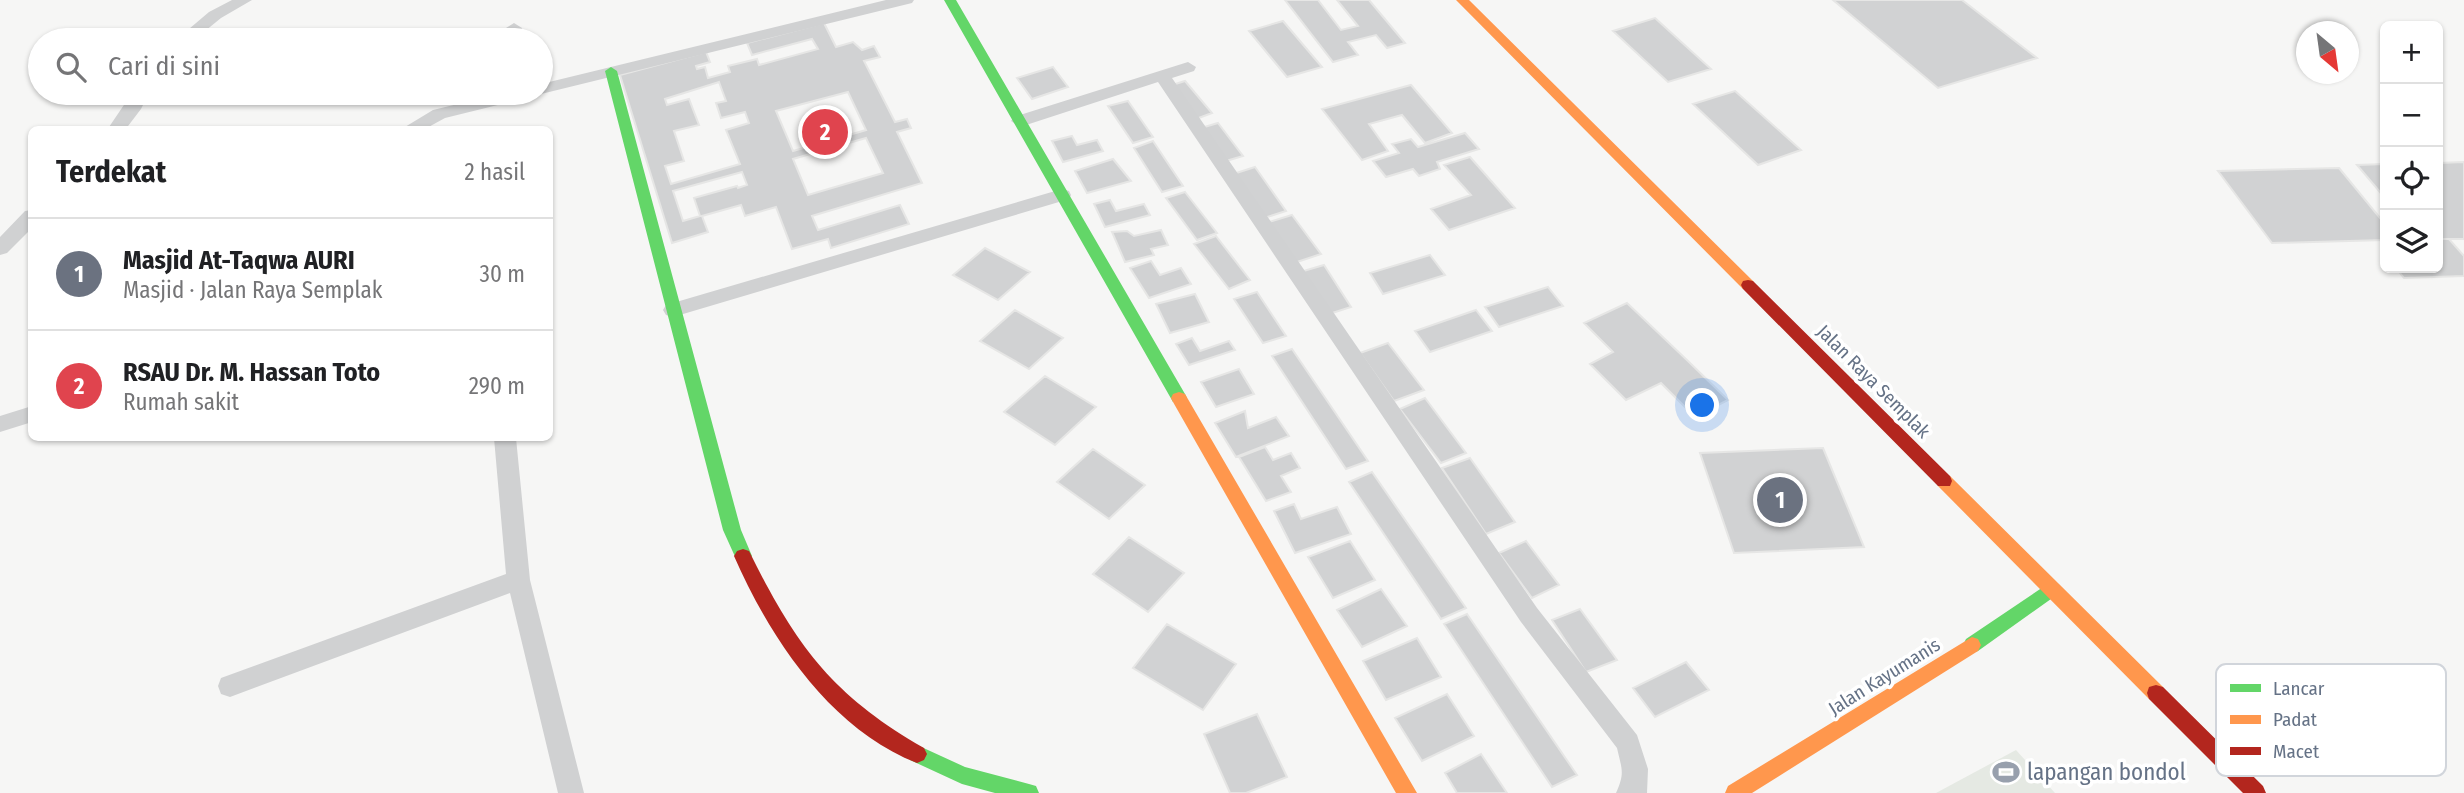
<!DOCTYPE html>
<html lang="id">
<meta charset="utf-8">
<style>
body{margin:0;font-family:"Fira Sans Condensed",sans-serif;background:#f6f6f6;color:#202124}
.controls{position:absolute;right:21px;top:21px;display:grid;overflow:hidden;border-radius:10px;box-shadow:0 2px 5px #0004}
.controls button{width:63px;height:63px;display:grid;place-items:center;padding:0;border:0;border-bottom:2px solid #e0e0e0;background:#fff;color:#202124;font:35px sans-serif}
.compass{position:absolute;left:2296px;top:21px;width:63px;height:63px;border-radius:50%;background:#fff;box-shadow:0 2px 5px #0004;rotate:151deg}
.you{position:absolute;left:1703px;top:406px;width:24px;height:24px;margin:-18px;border:5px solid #fff;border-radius:50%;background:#1a73e8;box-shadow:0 0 0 10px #1a73e833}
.badge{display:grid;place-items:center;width:46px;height:46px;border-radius:50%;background:#db2777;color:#fff;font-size:23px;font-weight:700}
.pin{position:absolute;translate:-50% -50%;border:4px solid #fff;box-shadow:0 2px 7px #0006}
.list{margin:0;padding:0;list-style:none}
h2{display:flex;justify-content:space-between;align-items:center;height:91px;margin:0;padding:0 28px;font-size:30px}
h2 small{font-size:23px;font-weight:400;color:#757577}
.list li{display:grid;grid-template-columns:46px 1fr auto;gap:21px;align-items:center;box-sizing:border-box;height:112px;padding:0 28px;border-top:2px solid #e0e0e0}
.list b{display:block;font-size:26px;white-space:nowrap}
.list p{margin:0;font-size:23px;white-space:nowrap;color:#757577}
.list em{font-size:23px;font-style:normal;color:#757577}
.icon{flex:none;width:38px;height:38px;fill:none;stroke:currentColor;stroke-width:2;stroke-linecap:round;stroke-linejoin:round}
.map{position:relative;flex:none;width:2464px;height:793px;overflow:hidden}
.search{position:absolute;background:#fff;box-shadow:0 2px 5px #0004;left:28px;top:28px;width:525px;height:77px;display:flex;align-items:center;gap:18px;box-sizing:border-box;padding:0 24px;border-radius:38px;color:#757577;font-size:26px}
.panel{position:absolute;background:#fff;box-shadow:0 2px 5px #0004;left:28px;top:126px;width:525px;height:315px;border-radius:10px}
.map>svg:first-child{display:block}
</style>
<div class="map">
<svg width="2464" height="793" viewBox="0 0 2464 793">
<rect width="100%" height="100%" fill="#f6f6f5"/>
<path fill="#e5e9e3" d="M2016 750 2055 793H1936Z"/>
<path fill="#d1d2d3" stroke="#e6e6e5" stroke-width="2" fill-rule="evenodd" d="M1285 0H1318L1341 30 1358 26 1337 0H1369L1405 43 1387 48 1376 35 1348 42 1358 55 1333 62Z
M1833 0H1962L2037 58 1938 88Z
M1655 18 1711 69 1668 82 1613 31Z
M1283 21 1322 67 1287 77 1249 31Z
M824 23 836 47 853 42 862 50 874 46 880 57 864 61 895 122 907 119 911 128 897 132 922 183 812 216 818 230 900 205 909 224 831 248 828 239 792 249 776 207 745 216 741 205 702 216 708 232 672 243 620 75 706 52 710 62 696 66 697 69 705 67 708 78 730 72 728 66 757 59 759 65 818 49 812 39 752 55 747 43ZM719 82 726 101 716 103 721 118 745 112 749 123 726 130 740 164 671 184 665 166 684 161 674 131 699 125 689 99 667 105 665 99ZM848 92 866 130 793 151 776 111ZM866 138 883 173 808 195 793 159ZM742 172 747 185 738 188 737 186 694 198 700 216 683 221 673 191Z
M1053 67 1068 87 1032 99 1017 78Z
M1185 81 1212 113 1196 119 1169 86Z
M1411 85 1452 133 1425 143 1402 115 1369 124 1388 151 1362 160 1322 109Z
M1735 91 1801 150 1758 165 1693 104Z
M1128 101 1153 137 1133 143 1108 106Z
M1218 123 1243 156 1226 161 1201 128Z
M1465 133 1479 149 1437 162 1440 169 1419 176 1413 169 1386 177 1373 161 1399 153 1392 144 1411 139 1418 147Z
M1072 136 1077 145 1097 140 1103 151 1063 162 1052 141Z
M1153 141 1183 186 1162 192 1134 148Z
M1470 157 1515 208 1449 230 1431 209 1471 195 1444 165Z
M1113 159 1131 181 1087 193 1075 171Z
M2464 162V239H2438V163Z
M2385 164V198L2357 165Z
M1255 167 1286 211 1261 219 1230 175Z
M2339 168 2385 224V240L2272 243 2218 171Z
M1185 192 1217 233 1197 240 1166 198Z
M1110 200 1116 211 1144 204 1150 215 1105 227 1094 204Z
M1292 215 1321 254 1294 263 1266 223Z
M1161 230 1168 245 1151 249 1154 255 1125 262 1112 232 1127 231 1134 236Z
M1216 236 1250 280 1229 289 1194 244Z
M2438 239H2449L2464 256V276L2404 278 2396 268H2438Z
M985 248 1030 272 998 300 953 275Z
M1430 255 1445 275 1383 294 1370 273Z
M1151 261 1160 275 1181 268 1191 284 1149 298 1130 268Z
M1324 265 1351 307 1326 315 1300 272Z
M1548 287 1563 306 1499 327 1485 307Z
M1257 292 1286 336 1263 343 1234 299Z
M1195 294 1209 322 1170 333 1156 304Z
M1627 303 1689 362 1728 400 1695 417 1661 383 1626 400 1590 364 1613 352 1584 323Z
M1015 310 1063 338 1029 369 980 341Z
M1476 310 1492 331 1430 352 1415 331Z
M1192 338 1200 351 1229 341 1235 350 1189 365 1176 344Z
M1388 343 1424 390 1394 401 1360 353Z
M1292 349 1368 461 1346 469 1272 356Z
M1239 369 1254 394 1216 407 1201 382Z
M1045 376 1096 407 1055 445 1004 412Z
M1425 398 1466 453 1441 463 1400 409Z
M1245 411 1248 428 1276 417 1289 436 1236 457 1215 423Z
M1265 447 1273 460 1291 453 1300 468 1281 476 1291 492 1266 501 1239 457Z
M1823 448 1864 547 1734 553 1700 453Z
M1093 449 1145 485 1109 519 1057 482Z
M1470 458 1515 522 1486 534 1442 468Z
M1372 472 1466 608 1441 619 1349 482Z
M1294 504 1301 519 1337 507 1351 534 1295 553 1274 511Z
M1129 537 1184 573 1148 612 1093 574Z
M1350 541 1375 580 1333 598 1308 557Z
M1526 541 1559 585 1532 598 1499 553Z
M1381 589 1407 626 1362 647 1337 610Z
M1580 609 1617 660 1586 672 1552 620Z
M1467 614 1577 775 1552 787 1444 624Z
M1167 624 1236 664 1203 710 1133 668Z
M1417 638 1441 677 1386 700 1363 661Z
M1686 662 1709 690 1655 717 1633 688Z
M1447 694 1474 736 1422 761 1395 718Z
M1257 714 1287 777 1246 793H1230L1204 734Z
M1481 754 1507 793H1457L1445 773Z"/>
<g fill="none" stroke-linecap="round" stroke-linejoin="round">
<path fill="#d0d1d2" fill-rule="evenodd" d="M232 0H252L221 18 194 40H176L209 12Z
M886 0H914L912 3 541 94 535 93H541V84Z
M514 23 522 28 524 40H508L506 28Z
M1188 62 1196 67 1194 71 1172 78 1537 608 1637 735 1648 769 1647 793H1616C1625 773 1622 770 1617 748L1521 622 1158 82 1020 127 1011 121 1014 117Z
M132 93H149L141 109 125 130H107Z
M503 93H533L530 97 445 118 423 130H400L433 110Z
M1062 189 1069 191 1071 195 1069 199 673 317 666 315 663 310 666 305Z
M32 210V228L7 253 0 255V237L25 211Z
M32 406V422L0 432V416Z
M494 438H516L530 580 584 793H558L510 593 230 697 221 694 218 686 221 678 506 574Z"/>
<path fill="#63d668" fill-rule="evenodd" d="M944 0H956L1185 394 1187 398 1185 402H1173Z
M611 67 617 71 741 530 752 556 749 561 743 563 737 561 723 530 605 71Z
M2052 581 2058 584 2061 589 2058 594 1978 651 1972 653 1966 651 1963 645 1966 639Z
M917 745 965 767 1029 784 1036 786 1039 793H995L962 784 910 760 907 754 910 748Z"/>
<path fill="#ff974d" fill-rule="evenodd" d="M1456 0H1469L1753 281 1755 285 1753 289H1743Z
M1179 392 1185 394 1417 793H1396L1173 402 1171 398 1173 394Z
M1944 474 1950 476 2163 687 2165 693 2163 699 2156 701 2149 699 1938 486 1936 481 1938 476Z
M1972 637 1978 639 1981 645 1978 651 1752 793H1725L1728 786Z"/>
<path fill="#b3261e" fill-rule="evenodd" d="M1748 280 1753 281 1950 476 1952 481 1950 486H1938L1743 289 1741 285 1743 281Z
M743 549 749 551C795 644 831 695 924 748L927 754 924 760 917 763C830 729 770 638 734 556L737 551Z
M2156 685 2163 687 2263 786 2266 793H2243L2149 699 2147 693 2149 687Z"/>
</g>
<defs>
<g id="stadium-bare" transform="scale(2.1)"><path d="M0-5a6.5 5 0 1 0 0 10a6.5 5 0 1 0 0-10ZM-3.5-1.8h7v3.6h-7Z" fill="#98a0ad" stroke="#fff" stroke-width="2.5" paint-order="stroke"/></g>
</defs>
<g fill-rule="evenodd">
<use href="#stadium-bare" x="2006" y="772"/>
</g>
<g text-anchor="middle" stroke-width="7" stroke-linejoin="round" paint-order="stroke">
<g font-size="19" fill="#657286" stroke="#fff">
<text transform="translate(1874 381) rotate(45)" y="7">Jalan Raya Semplak</text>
<text transform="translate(1884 676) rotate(-32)" y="7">Jalan Kayumanis</text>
</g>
<g font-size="23" fill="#657286" stroke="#fff" text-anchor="start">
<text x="2027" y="780">lapangan bondol</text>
</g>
</g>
<rect x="2216" y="664" width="230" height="112" rx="10" fill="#fff" stroke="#d1d5db" stroke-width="2"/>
<rect x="2230" y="684" width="31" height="8" fill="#63d668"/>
<rect x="2230" y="715" width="31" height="9" fill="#ff974d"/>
<rect x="2230" y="747" width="31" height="8" fill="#b3261e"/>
<g font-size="19" fill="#657286">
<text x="2273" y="695">Lancar</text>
<text x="2273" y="726">Padat</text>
<text x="2273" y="758">Macet</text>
</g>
</svg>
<div class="controls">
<button>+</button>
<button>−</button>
<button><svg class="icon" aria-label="locate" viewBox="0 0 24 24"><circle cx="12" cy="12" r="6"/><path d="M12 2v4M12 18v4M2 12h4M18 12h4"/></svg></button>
<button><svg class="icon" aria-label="layers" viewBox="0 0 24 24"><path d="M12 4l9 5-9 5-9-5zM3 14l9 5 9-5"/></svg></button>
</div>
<svg class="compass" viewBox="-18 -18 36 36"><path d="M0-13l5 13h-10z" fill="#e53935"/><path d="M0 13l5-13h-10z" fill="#757577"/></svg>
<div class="you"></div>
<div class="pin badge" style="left:1780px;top:500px;background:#6b7280">1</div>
<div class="pin badge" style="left:825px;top:132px;background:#e0444e">2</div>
<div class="search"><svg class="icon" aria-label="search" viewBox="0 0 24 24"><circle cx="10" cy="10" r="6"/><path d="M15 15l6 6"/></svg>Cari di sini</div>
<section class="panel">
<h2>Terdekat<small>2 hasil</small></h2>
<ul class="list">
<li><span class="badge" style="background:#6b7280">1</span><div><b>Masjid At-Taqwa AURI</b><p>Masjid · Jalan Raya Semplak</p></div><em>30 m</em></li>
<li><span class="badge" style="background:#e0444e">2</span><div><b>RSAU Dr. M. Hassan Toto</b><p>Rumah sakit</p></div><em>290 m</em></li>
</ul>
</section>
</div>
